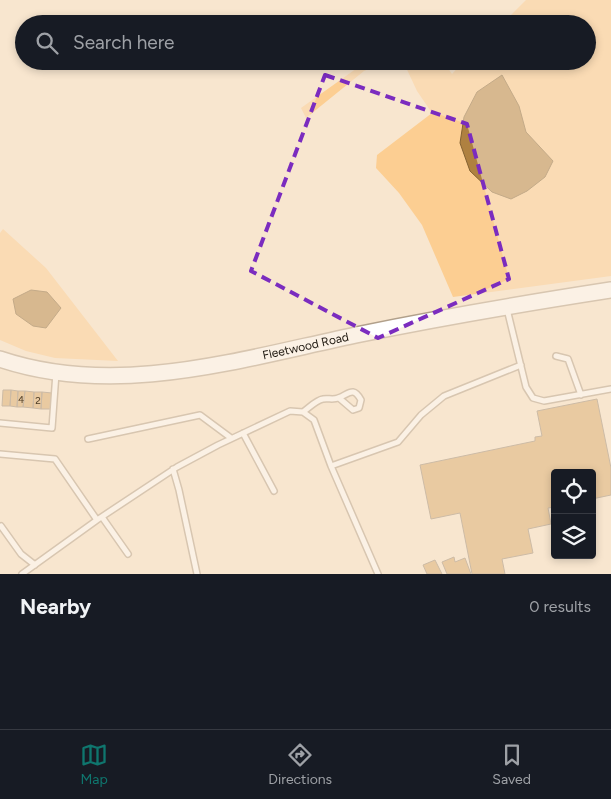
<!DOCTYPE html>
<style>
body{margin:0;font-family:Figtree,sans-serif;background:#20242c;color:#f1f3f6}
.controls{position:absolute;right:15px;bottom:15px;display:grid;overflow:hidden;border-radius:5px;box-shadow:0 2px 8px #0003}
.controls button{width:45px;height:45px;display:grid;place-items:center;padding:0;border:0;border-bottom:1px solid #363941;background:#171b24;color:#f1f3f6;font:25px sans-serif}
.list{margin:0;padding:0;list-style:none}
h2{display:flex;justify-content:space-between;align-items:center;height:65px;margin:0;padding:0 20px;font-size:21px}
h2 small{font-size:16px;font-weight:400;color:#9ea1a6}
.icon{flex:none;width:28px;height:28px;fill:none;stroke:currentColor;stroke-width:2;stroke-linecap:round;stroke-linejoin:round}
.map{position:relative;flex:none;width:611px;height:574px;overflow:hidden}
.search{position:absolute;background:#171b24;box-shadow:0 2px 8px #0003;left:15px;right:15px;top:15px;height:55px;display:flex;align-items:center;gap:12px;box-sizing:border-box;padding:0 18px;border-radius:28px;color:#9ea1a6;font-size:19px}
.sheet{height:155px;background:#171b24}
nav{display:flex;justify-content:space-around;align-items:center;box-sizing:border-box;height:70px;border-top:1px solid #363941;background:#171b24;font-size:14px;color:#9ea1a6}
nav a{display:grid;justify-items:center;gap:2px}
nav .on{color:#0f766e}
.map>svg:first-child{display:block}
</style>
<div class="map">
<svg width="611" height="574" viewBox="0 0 611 574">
<rect width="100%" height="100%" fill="#f8e6cf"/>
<path fill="#fcce92" d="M526 0H611V276L453 297 422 225 399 193 376 168 377 155 432 113 417 91 403 61H443L452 74 464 61H587V24H502Z
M367 61H386L364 71 306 118 301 108Z
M3 229 46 268 118 361 55 358 26 351 0 340V233Z"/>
<path fill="#af8140" stroke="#846232" d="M502 75 519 106 526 132 553 161 545 177 527 191 511 199 492 192 470 171 460 143 464 117 477 92Z
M31 290 47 292 61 308 46 328 33 326 16 314 13 299Z"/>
<path fill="#d8a868" stroke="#988873" d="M3 390H11L10 406H2Z
M11 390 18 391 17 407 10 406Z
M18 391H25L23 407H17Z
M25 391 34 392 33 408 23 407Z
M34 392H42L41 409 33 408Z
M42 392 52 393 51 409H41Z
M597 399 611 468V495L592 499V473H555V507L548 508 551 524 528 529 533 553 502 559 505 574H472L460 513 431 519 420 465 535 441V437L542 436 537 411Z
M454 557 455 562 465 558 471 574H447L442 562Z
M435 560 442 574H427L423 565Z"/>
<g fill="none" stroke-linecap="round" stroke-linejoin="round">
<g stroke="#b1a08b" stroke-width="8">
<path id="service" d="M507 309 526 387 533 398 544 401 611 389
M556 356 568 359 581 395
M303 412C309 408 316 400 323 399 327 398 334 400 338 398 348 395 353 385 361 400L359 408 353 410 339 398
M0 423 52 428 56 373
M243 433 274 491
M88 439 200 415 231 438
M0 454 55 459 97 520 177 467 218 445 290 411 303 412 314 420 331 466 378 574
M331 466 398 442 421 415 444 396 521 365
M173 469 179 490 197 574
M102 517 128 554
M1 526 21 554 35 565
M22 574 97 520"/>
</g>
<g stroke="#b1a08b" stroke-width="18">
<g id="secondary">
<path id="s1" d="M0 359C119 399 244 358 361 334 444 317 527 303 611 290"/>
</g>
</g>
<use href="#service" stroke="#fff" stroke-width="5"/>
<use href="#secondary" stroke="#fff" stroke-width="15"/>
</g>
<path d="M0 0H611V574H0ZM325 75 467 124 509 279 378 338 251 271Z" fill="#f8e6cf" fill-opacity=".55" fill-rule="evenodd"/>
<path fill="none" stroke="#7b2cbf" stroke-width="4" stroke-dasharray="10 6" stroke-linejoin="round" d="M325 75 467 124 509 279 378 338 251 271Z"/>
<g text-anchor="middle" stroke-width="4.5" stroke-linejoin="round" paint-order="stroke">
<g font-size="10" fill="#4c3c26">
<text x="21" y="403">4</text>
<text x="38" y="404">2</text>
</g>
<g font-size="12" fill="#1e1810" stroke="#fff">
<text dy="4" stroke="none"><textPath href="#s1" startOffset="310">Fleetwood Road</textPath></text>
</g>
</g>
</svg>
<div class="controls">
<button><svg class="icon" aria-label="locate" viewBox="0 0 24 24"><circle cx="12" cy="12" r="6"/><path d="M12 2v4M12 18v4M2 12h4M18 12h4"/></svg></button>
<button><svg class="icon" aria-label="layers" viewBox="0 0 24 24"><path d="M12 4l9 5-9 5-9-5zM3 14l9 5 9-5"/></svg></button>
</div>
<div class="search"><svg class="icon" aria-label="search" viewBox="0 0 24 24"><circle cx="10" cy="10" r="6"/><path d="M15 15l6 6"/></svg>Search here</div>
</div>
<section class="sheet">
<h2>Nearby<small>0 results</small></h2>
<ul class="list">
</ul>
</section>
<nav>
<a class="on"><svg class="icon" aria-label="map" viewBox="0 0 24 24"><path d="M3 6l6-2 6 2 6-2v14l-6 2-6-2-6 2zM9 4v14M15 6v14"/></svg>Map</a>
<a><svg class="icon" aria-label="directions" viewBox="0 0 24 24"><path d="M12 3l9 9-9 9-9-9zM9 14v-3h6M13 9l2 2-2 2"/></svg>Directions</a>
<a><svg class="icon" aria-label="saved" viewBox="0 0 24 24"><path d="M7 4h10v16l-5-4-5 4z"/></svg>Saved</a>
</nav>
